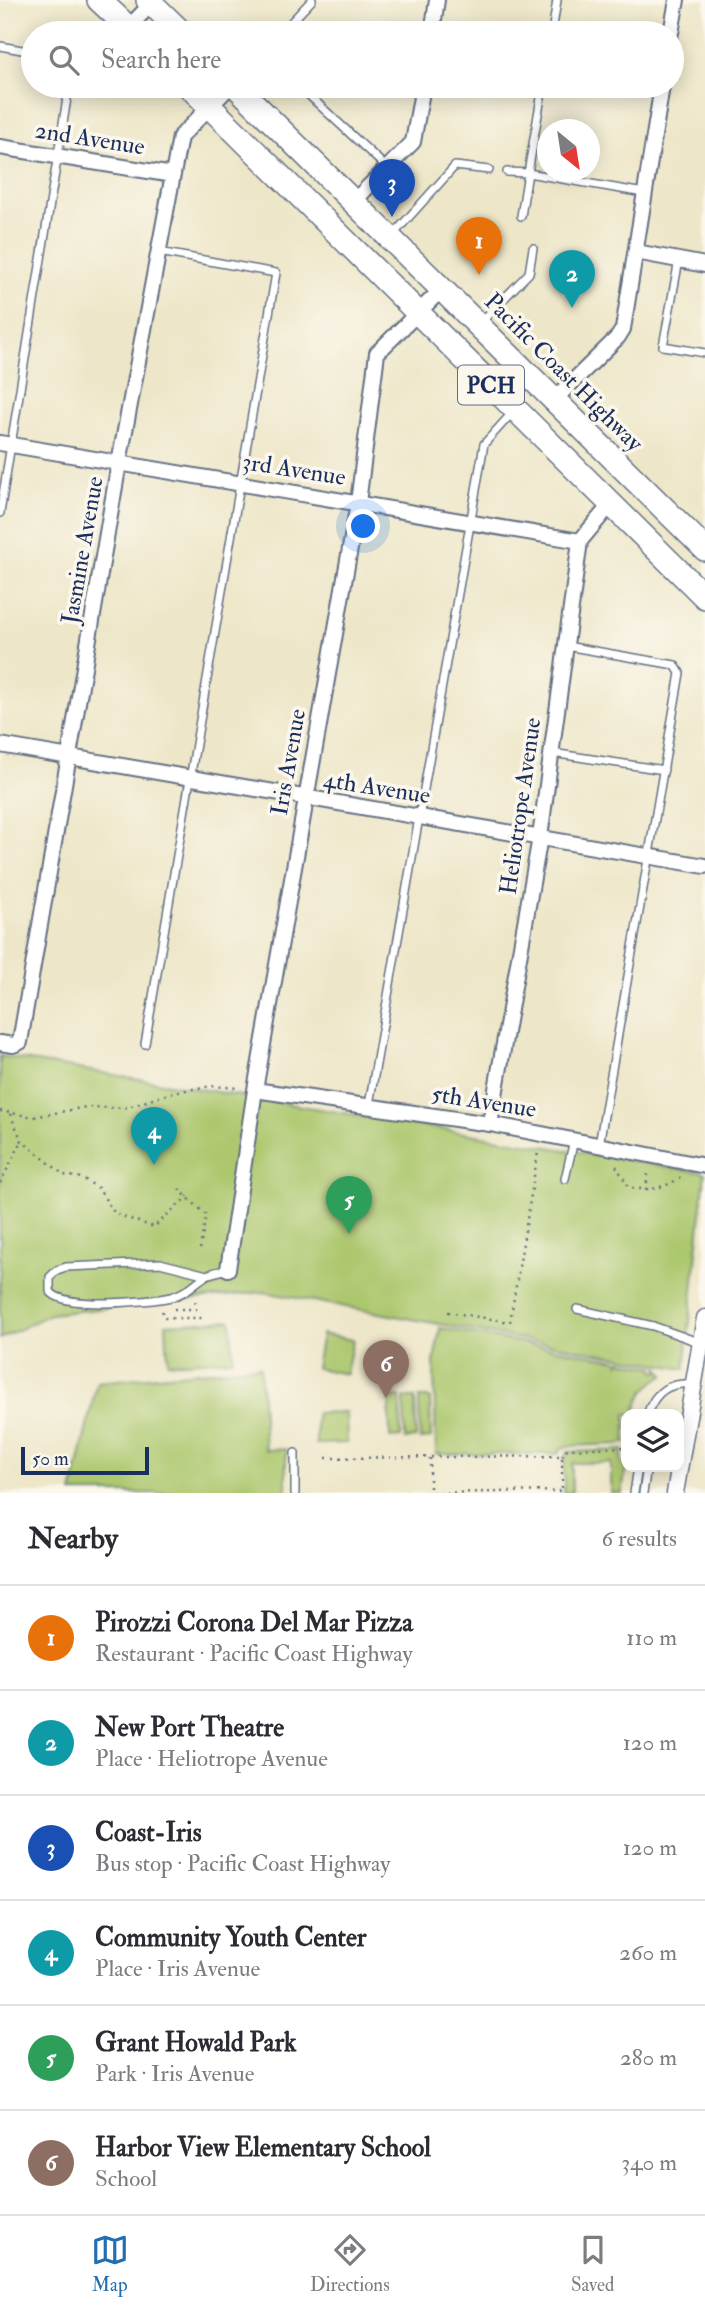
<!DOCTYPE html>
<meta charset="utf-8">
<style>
body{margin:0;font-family:"IM FELL Double Pica",serif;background:#f2f2f3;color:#2b2b33}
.controls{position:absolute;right:21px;bottom:21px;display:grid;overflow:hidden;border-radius:14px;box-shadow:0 4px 18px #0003}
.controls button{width:63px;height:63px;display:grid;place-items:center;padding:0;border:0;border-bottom:2px solid #e1e1e2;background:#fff;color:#2b2b33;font:35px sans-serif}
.compass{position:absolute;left:537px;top:119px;width:63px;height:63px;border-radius:50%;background:#fff;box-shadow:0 4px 18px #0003;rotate:150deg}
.scale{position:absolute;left:21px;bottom:18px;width:128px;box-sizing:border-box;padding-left:7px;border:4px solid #1b2f5e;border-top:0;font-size:19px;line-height:24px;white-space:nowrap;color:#1b2f5e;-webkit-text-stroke:5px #fbf7ec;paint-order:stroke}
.you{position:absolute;left:364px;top:527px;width:24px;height:24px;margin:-18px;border:5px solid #fff;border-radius:50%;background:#1a73e8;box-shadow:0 0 0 10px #1a73e833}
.badge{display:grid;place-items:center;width:46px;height:46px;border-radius:50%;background:#1f6fb2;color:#fff;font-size:23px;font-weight:700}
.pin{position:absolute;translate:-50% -58px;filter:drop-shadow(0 2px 4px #0008)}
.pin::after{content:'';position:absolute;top:37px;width:24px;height:21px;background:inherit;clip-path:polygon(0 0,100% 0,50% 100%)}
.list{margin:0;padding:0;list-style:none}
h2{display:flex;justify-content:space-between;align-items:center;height:91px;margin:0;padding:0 28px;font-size:30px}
h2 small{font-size:23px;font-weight:400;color:#7c7c81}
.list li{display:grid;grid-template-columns:46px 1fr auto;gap:21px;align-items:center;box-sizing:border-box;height:105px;padding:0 28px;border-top:2px solid #e1e1e2}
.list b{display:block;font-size:26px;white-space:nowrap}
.list p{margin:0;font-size:23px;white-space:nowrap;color:#7c7c81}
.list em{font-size:23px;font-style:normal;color:#7c7c81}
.icon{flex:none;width:38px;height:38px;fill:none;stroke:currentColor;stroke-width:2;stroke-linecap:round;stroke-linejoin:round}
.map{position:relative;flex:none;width:705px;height:1493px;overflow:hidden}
.search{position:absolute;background:#fff;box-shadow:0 4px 18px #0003;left:21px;right:21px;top:21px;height:77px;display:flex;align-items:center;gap:18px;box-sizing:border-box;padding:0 24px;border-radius:38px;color:#7c7c81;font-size:26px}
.sheet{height:721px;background:#fff}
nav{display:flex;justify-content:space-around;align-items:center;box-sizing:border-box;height:98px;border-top:2px solid #e1e1e2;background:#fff;font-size:19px;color:#7c7c81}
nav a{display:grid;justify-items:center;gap:4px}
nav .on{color:#1f6fb2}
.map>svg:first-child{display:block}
</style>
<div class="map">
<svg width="705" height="1493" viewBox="0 0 705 1493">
<rect width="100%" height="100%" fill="#fbf7ec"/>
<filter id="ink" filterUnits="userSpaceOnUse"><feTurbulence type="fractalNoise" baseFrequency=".0143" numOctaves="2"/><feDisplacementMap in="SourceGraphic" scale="14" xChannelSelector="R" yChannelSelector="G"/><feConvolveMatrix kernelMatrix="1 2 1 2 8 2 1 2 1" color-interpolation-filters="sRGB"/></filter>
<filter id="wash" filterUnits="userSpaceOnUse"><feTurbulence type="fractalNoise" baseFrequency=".00686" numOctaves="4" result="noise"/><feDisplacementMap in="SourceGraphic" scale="28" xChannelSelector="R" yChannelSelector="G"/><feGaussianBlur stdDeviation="1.57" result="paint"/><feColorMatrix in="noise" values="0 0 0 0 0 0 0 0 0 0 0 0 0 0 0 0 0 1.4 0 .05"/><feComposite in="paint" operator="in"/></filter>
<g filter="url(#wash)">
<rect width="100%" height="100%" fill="#ede6c8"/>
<path fill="#acc76d" stroke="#647b66" stroke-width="2" d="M0 1056 705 1173 685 1369 264 1292 50 1314 0 1339Z
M231 1320 233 1359 168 1363 166 1324Z
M440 1328 617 1360 619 1364 620 1361 655 1367 654 1371 659 1372V1368L665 1374C648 1385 639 1394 635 1414H626V1442L621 1444 568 1446 561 1448 558 1454H436L434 1361Z
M322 1334 353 1340 346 1374 316 1368Z
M260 1366 265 1450 286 1449V1493H72L97 1382Z
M400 1397 401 1437 390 1438 389 1398Z
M404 1398H415L416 1438 405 1439Z
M419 1398H430L431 1438 420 1439Z
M346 1412 347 1443 316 1444V1413Z
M623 1450 621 1460 626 1468 622 1493H611V1463H572V1493H564V1459L568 1452Z"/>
</g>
<g filter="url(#ink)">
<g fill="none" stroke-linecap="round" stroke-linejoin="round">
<g stroke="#646f83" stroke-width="10">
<path id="service" d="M281 33 312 0
M552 33 557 0
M0 46 33 52
M299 86 387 168
M543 86 528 173 644 193
M507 172 528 173 521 216
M392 236 455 166 489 170
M679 260 663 346 705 353
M481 322 529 273 533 248
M0 513 69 86
M566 646 675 665 680 673 599 1145
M552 753 664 770
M145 1044 276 273 159 252
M369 1105 484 444 512 413
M565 1179 574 1140
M207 1275 160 1263 66 1267 57 1270 50 1277V1291C62 1310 149 1302 171 1297 187 1293 194 1283 207 1275 213 1272 222 1271 228 1269
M577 1309 653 1326 701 1343
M647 1414C656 1390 669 1382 695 1384
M295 1453V1493
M634 1493 638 1467
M643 1493 647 1467"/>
</g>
<g stroke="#646f83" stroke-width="18">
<path id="minor" d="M128 28 155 0
M432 33 437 0
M671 33 677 0
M0 147 173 175
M353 202 413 142 423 86
M636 252 705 265
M554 400 618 337 623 329 662 86
M0 443 580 541
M0 745 705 866
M0 1043 13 1045 20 1042 119 463 180 137 230 86
M255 1090 490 1124 705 1166
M490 1124 540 837 580 541 610 505
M228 1269 255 1090 358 503 377 353 442 289"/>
</g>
<g stroke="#646f83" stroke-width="19">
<path id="tertiary" d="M675 1493 705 1318"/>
</g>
<g stroke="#646f83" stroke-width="26">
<path id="trunk" d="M99 0 134 33
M148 0 182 33
M189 86 705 597
M236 86 705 549"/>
</g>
<path stroke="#646f83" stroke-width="2.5" stroke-dasharray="2 5" stroke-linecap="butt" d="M0 1111 34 1117 86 1107 125 1108 174 1092 212 1086 240 1088
M10 1114 22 1141 64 1175 82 1178 98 1188 115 1214 154 1227 188 1196
M616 1166 629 1187C647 1192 667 1188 682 1176
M0 1183 22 1141
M179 1189 206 1215 200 1249 197 1251
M646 1190 648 1172
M174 1309H196L195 1298
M162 1311 165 1318H202
M448 1312 510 1322 538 1152
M562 1456 567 1449 626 1447
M326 1458 562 1456V1493
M430 1458V1493
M418 1493 562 1491"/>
<use href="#service" stroke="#fff" stroke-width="7"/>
<use href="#minor" stroke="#fff" stroke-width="14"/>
<use href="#tertiary" stroke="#fff" stroke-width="16"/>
<use href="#trunk" stroke="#fff" stroke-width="23"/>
</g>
</g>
<g text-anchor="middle" stroke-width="7" stroke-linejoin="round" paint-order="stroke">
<rect fill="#fbf7ec" stroke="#5e6b89" stroke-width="2" x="458" y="365.5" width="66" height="39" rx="5"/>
<g font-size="23" font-weight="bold" fill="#1b2f5e">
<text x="491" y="393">PCH</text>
</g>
<g font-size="24" fill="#1b2f5e" stroke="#fbf7ec">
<text transform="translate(90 138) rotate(9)" y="8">2nd Avenue</text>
<text transform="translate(564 372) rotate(45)" y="8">Pacific Coast Highway</text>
<text transform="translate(294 469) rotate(9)" y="8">3rd Avenue</text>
<text transform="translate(82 550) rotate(-80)" y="8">Jasmine Avenue</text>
<text transform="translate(288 762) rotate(-80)" y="8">Iris Avenue</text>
<text transform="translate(377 787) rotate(9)" y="8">4th Avenue</text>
<text transform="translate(520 806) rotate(-82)" y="8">Heliotrope Avenue</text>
<text transform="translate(484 1101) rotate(9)" y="8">5th Avenue</text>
</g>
</g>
</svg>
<div class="controls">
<button><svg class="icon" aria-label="layers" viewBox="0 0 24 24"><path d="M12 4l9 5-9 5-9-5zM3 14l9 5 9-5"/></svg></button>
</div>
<svg class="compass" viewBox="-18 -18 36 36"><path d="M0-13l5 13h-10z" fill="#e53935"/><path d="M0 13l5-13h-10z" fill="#7c7c81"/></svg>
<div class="scale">50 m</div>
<div class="you"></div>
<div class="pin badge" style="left:479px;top:275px;background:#e8710a">1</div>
<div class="pin badge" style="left:572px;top:308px;background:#0f9aa8">2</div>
<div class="pin badge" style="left:392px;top:217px;background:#1a4fb4">3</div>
<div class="pin badge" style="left:154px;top:1165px;background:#0f9aa8">4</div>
<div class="pin badge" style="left:349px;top:1234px;background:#2e9e5b">5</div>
<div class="pin badge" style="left:386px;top:1398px;background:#8d6e63">6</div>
<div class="search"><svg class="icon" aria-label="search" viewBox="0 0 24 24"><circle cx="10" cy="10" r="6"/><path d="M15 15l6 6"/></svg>Search here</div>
</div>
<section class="sheet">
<h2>Nearby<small>6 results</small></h2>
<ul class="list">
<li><span class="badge" style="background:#e8710a">1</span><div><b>Pirozzi Corona Del Mar Pizza</b><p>Restaurant · Pacific Coast Highway</p></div><em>110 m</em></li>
<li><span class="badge" style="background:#0f9aa8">2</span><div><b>New Port Theatre</b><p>Place · Heliotrope Avenue</p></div><em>120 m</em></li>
<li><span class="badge" style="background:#1a4fb4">3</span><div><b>Coast-Iris</b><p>Bus stop · Pacific Coast Highway</p></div><em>120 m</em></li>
<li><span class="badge" style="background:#0f9aa8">4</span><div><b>Community Youth Center</b><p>Place · Iris Avenue</p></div><em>260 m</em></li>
<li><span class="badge" style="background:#2e9e5b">5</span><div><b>Grant Howald Park</b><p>Park · Iris Avenue</p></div><em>280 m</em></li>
<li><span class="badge" style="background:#8d6e63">6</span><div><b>Harbor View Elementary School</b><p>School</p></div><em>340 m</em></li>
</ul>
</section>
<nav>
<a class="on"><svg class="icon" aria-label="map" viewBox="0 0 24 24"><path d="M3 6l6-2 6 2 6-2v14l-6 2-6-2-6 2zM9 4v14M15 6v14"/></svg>Map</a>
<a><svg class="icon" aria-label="directions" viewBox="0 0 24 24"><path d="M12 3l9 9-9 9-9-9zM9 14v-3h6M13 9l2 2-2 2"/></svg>Directions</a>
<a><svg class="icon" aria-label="saved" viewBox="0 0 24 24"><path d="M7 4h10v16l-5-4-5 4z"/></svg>Saved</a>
</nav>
